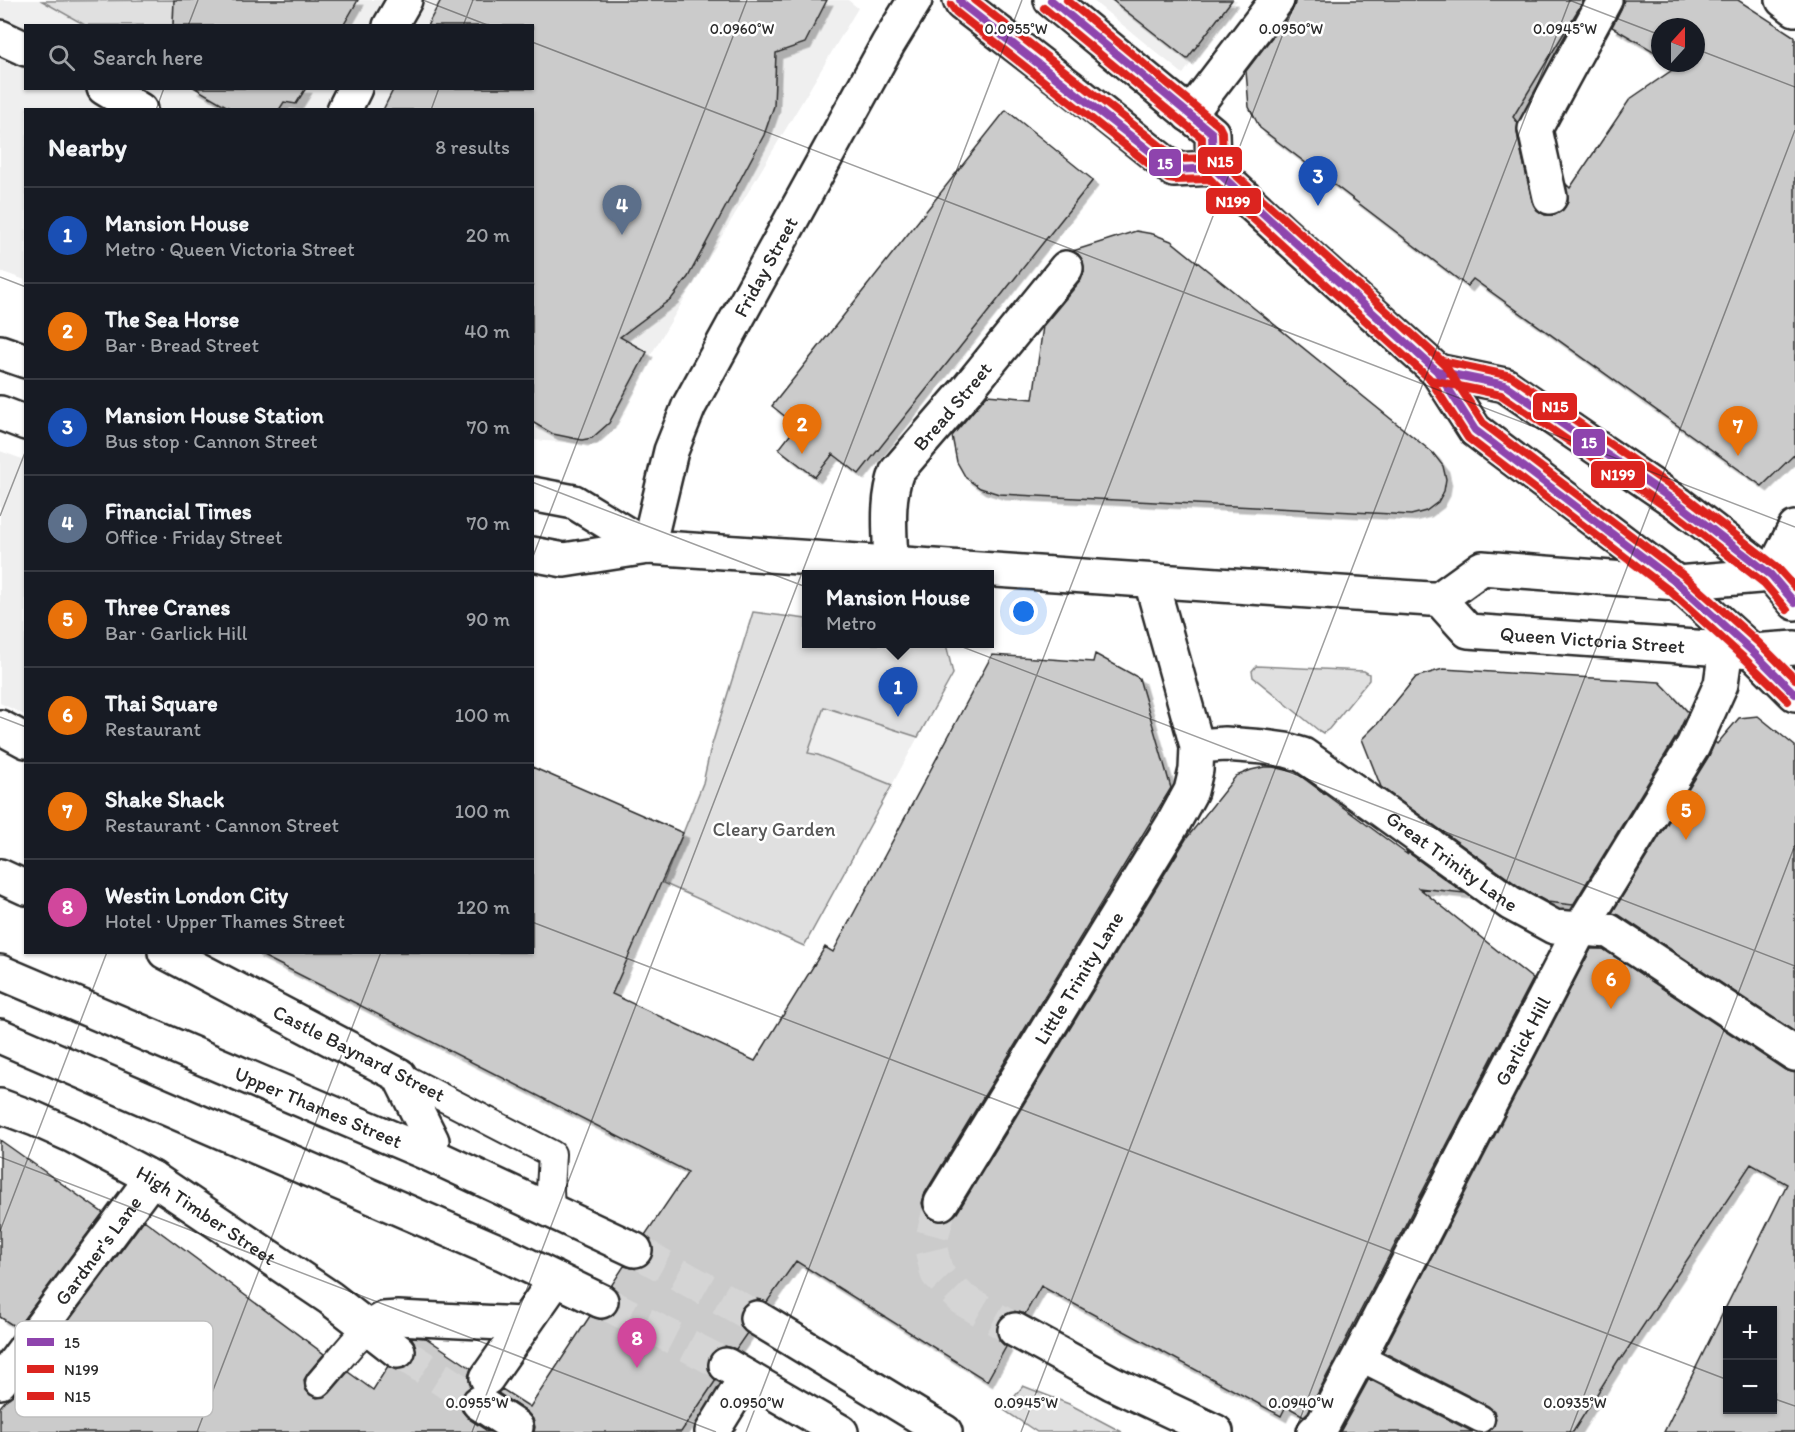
<!DOCTYPE html>
<meta charset="utf-8">
<style>
body{margin:0;font-family:Itim,sans-serif;background:#242831;color:#f1f3f6}
.controls{position:absolute;right:18px;bottom:18px;display:grid;overflow:hidden;border-radius:0px;box-shadow:0 2px 4px #0004}
.controls button{width:54px;height:54px;display:grid;place-items:center;padding:0;border:0;border-bottom:2px solid #363941;background:#171b24;color:#f1f3f6;font:30px sans-serif}
.compass{position:absolute;left:1651px;top:18px;width:54px;height:54px;border-radius:50%;background:#171b24;box-shadow:0 2px 4px #0004;rotate:21deg}
.you{position:absolute;left:1024px;top:612px;width:21px;height:21px;margin:-15px;border:4px solid #fff;border-radius:50%;background:#1a73e8;box-shadow:0 0 0 9px #1a73e833}
.badge{display:grid;place-items:center;width:39px;height:39px;border-radius:50%;background:#db2777;color:#fff;font-size:20px;font-weight:700}
.pin{position:absolute;translate:-50% -50px;filter:drop-shadow(0 2px 3px #0008)}
.pin::after{content:'';position:absolute;top:32px;width:21px;height:18px;background:inherit;clip-path:polygon(0 0,100% 0,50% 100%)}
.popup{position:absolute;left:802px;top:570px;width:192px;height:78px;box-sizing:border-box;display:grid;place-content:center;border-radius:0px;background:#171b24;filter:drop-shadow(0 2px 4px #0005);font-size:20px;white-space:nowrap;color:#9ea1a6}
.popup b{font-size:22px;color:#f1f3f6}
.popup::after{content:'';position:absolute;left:50%;top:100%;margin-left:-12px;border:12px solid transparent;border-top-color:#171b24}
.list{margin:0;padding:0;list-style:none}
h2{display:flex;justify-content:space-between;align-items:center;height:78px;margin:0;padding:0 24px;font-size:26px}
h2 small{font-size:20px;font-weight:400;color:#9ea1a6}
.list li{display:grid;grid-template-columns:39px 1fr auto;gap:18px;align-items:center;box-sizing:border-box;height:96px;padding:0 24px;border-top:2px solid #363941}
.list b{display:block;font-size:22px;white-space:nowrap}
.list p{margin:0;font-size:20px;white-space:nowrap;color:#9ea1a6}
.list em{font-size:20px;font-style:normal;color:#9ea1a6}
.icon{flex:none;width:33px;height:33px;fill:none;stroke:currentColor;stroke-width:2;stroke-linecap:round;stroke-linejoin:round}
.map{position:relative;flex:none;width:1795px;height:1432px;overflow:hidden}
.search{position:absolute;background:#171b24;box-shadow:0 2px 4px #0004;left:24px;top:24px;width:510px;height:66px;display:flex;align-items:center;gap:15px;box-sizing:border-box;padding:0 21px;border-radius:0px;color:#9ea1a6;font-size:22px}
.panel{position:absolute;background:#171b24;box-shadow:0 2px 4px #0004;left:24px;top:108px;width:510px;height:846px;border-radius:0px}
.map>svg:first-child{display:block}
</style>
<div class="map">
<svg width="1795" height="1432" viewBox="0 0 1795 1432">
<defs>
<filter id="shadow"><feDropShadow dx="5.5" dy="5.5" stdDeviation="0" flood-color="#0004"/></filter>
</defs>
<rect width="100%" height="100%" fill="#fff"/>
<filter id="ink" filterUnits="userSpaceOnUse"><feTurbulence type="fractalNoise" baseFrequency=".0167" numOctaves="2"/><feDisplacementMap in="SourceGraphic" scale="12" xChannelSelector="R" yChannelSelector="G"/><feConvolveMatrix kernelMatrix="1 2 1 2 8 2 1 2 1" color-interpolation-filters="sRGB"/></filter>
<g filter="url(#ink)">
<path fill="#efefef" fill-rule="evenodd" d="M0 0H848L858 8 597 445 533 440 532 110H26L25 280 0 271ZM26 26H532V88H26Z
M1092 0H1237L1183 74Z
M0 451 25 460V715L0 703Z
M824 706 918 737 892 785 818 755 807 753Z"/>
<path fill="#e0e0e0" stroke="#868686" stroke-width="1.5" d="M174 0 173 25H85L42 1Z
M753 612 806 619V644H946L953 674 918 737 824 707 808 753 818 755 892 785 804 946 663 883 703 783 710 751Z
M1256 666 1364 671 1369 674V680L1329 729 1323 733 1318 730 1253 677 1252 671Z
M1023 1386 1069 1404 1122 1432H1037L1004 1410Z"/>
<path fill="#cbcbcb" stroke="#2b2b2b" stroke-width="1.5" fill-rule="evenodd" filter="url(#shadow)" d="M174 0H358L343 26H173Z
M441 0H827L805 43 776 53 774 106 764 135 688 277 672 298 620 337 647 352 609 423 592 438 582 440 553 434 532 422V110H383L394 88H532V26H427Z
M1112 0H1232L1187 59Z
M1295 0H1584L1513 117 1518 123 1517 133 1532 201 1537 210 1545 215H1555L1563 210 1568 202 1566 184 1570 188 1630 99 1678 66 1673 63H1696V27H1660V55L1612 27 1621 9 1624 0H1738L1795 37V454L1762 486 1473 279 1467 286 1260 128 1249 107 1246 71 1292 11Z
M195 88H306L296 104 284 102 279 110H233Z
M1006 110 1093 180 859 474 833 454 815 477 779 449 797 426 772 406Z
M1136 231 1153 234 1171 241 1433 453 1443 466 1446 479 1444 491 1438 502 1426 511 1411 515 999 494 980 488 966 478 957 462 952 436 987 395 1033 399 1043 326 1081 280 1084 272 1083 261 1078 254 1073 251Z
M1095 654 1139 678 1171 788 925 1193 922 1203 924 1211 931 1219 941 1222 950 1219 957 1213 1186 839 1236 776 1251 770 1264 767H1273L1295 772 1408 855 1406 851 1464 893 1419 888 1533 979 1308 1412 1304 1416 1286 1406 1281 1416 1041 1286 1025 1314 1014 1311 1006 1314 999 1321 996 1331 999 1340 1006 1347 987 1381 796 1261 767 1302 757 1299 748 1302 741 1308 738 1318 740 1326 747 1333 736 1349 725 1346 717 1348 710 1355 707 1366 710 1374 716 1380 681 1432H534L535 1427 533 1419 527 1412 498 1393 502 1389 530 1407 590 1316 603 1320 611 1317 618 1310 620 1299 617 1291 611 1286 624 1266 637 1269 646 1265 652 1258 654 1248 651 1240 645 1235 688 1172 255 952H532V767L683 833 612 994 755 1061 825 947 833 952 992 655 1093 662Z
M1443 669 1660 682 1688 712 1676 737 1573 905 1547 902 1520 887 1381 787 1362 739 1379 722 1416 677Z
M1758 716 1795 746V1032L1619 915 1612 913 1709 756 1715 742 1717 744 1739 718Z
M1591 949H1603L1785 1070 1795 1073V1432H1664L1787 1184 1751 1164 1621 1359H1619L1573 1432H1488L1494 1426 1496 1419 1494 1411 1488 1406 1383 1352ZM1728 1311H1773V1410H1728Z
M0 1140 103 1213 17 1328 0 1317Z
M144 1220 324 1354 308 1373 304 1380 305 1389 310 1395 317 1398 325 1397 330 1393 348 1372 373 1390 388 1366 396 1370 404 1369 413 1362 417 1353 416 1345 411 1337 426 1338 471 1368 468 1377 470 1386 464 1392 460 1401 462 1411 469 1419 489 1432H0V1407L6 1400 15 1393Z
M1369 1379 1473 1432H1340Z"/>
<g fill="none" stroke-linecap="round" stroke-linejoin="round">
<path stroke="#d5d5d5" stroke-width="33" stroke-dasharray="33 16" stroke-linecap="butt" d="M941 1203 930 1245 937 1274 962 1299 1015 1330
M398 1351 479 1403"/>
<path stroke="#d5d5d5" stroke-width="33" stroke-dasharray="33 16" stroke-linecap="butt" d="M635 1250 757 1318
M601 1301 726 1365"/>
<g stroke="#2b2b2b" stroke-width="30">
<path id="lane" d="M399 1075 552 1154 550 1190 551 1211
M1359 1357 1481 1419
M319 1383 353 1343 368 1328"/>
</g>
<g stroke="#2b2b2b" stroke-width="38">
<g id="street">
<path d="M1783 0 1795 9"/>
<path d="M390 26 405 0"/>
<path d="M0 37 26 49"/>
<path d="M104 88 140 110"/>
<path d="M344 110 355 88"/>
<path d="M1189 115 1277 0"/>
<path d="M1550 197 1535 129 1605 0"/>
<path id="s1" d="M891 563C890 532 886 500 897 471L966 391 1066 268"/>
<path d="M1771 575 1795 528"/>
<path d="M0 727 26 741"/>
<path id="s2" d="M1197 746 1225 744 1264 747 1286 750 1303 755 1373 804 1510 903 1554 927 1609 931 1795 1054"/>
<path d="M0 876 26 888"/>
<path d="M165 952 399 1075 432 1141 429 1154"/>
<path id="s3" d="M0 1106 35 1119 73 1136 152 1178 330 1298 398 1351"/>
<path id="s4" d="M941 1203 1174 822 1191 791 1196 770 1197 746 1151 581"/>
<path d="M368 1328 383 1319 398 1318 523 1324"/>
<path d="M1015 1330 1112 1383 1216 1432"/>
<path d="M487 1378 556 1279"/>
<path id="s5" d="M0 1382 152 1178"/>
<path d="M479 1403 516 1427"/>
<path d="M712 1432 746 1377"/>
<path id="s6" d="M1314 1432 1323 1424 1359 1357 1581 928 1693 746 1721 684 1726 648"/>
</g>
</g>
<g stroke="#2b2b2b" stroke-width="38">
<g id="secondary">
<path d="M960 0 962 4 1075 91 1174 170 1213 168"/>
<path d="M1051 0 1212 133 1213 168 1283 233 1437 371 1475 430 1677 583 1752 651 1795 694"/>
<path d="M0 352 26 361"/>
<path d="M1437 371 1505 385 1679 504 1771 575 1795 603"/>
<path d="M0 413 26 423"/>
<path d="M532 494 574 502 648 547"/>
<path id="s7" d="M648 547 671 451 689 406 888 44 915 0"/>
<path d="M532 554 564 560 648 547 1430 599H1439L1482 568 1677 583 1771 575H1795"/>
<path id="s8" d="M1439 599 1468 631 1752 651 1795 648"/>
</g>
</g>
<g stroke="#2b2b2b" stroke-width="38">
<g id="primary">
<path id="s9" d="M0 972 429 1154 635 1250"/>
<path d="M0 1036 502 1253 601 1301"/>
<path d="M757 1318 945 1432"/>
<path d="M726 1365 841 1432"/>
</g>
</g>
<use href="#lane" stroke="#fff" stroke-width="26"/>
<use href="#street" stroke="#fff" stroke-width="33"/>
<use href="#secondary" stroke="#fff" stroke-width="33"/>
<use href="#primary" stroke="#fff" stroke-width="33"/>
<g stroke="#fff" stroke-width="12">
<path id="bus-1" d="M960 0 962 4 1174 170 1213 168 1437 371 1505 385 1679 504 1771 575 1795 603
M1051 0 1212 133 1213 168 1220 174
M1417 353 1437 371 1475 430 1677 583 1752 651 1795 694"/>
</g>
<g stroke="#fff" stroke-width="12">
<path id="bus-2" d="M951 5 956 12 1168 179 1175 180 1209 179 1431 380 1501 395 1673 512 1764 583 1787 610
M1044 8 1202 138C1202 157 1198 169 1213 182
M1410 361 1429 378 1468 438 1670 591 1745 659 1788 701"/>
</g>
<g stroke="#fff" stroke-width="12">
<path id="bus-3" d="M974 0 1177 159 1214 158 1219 160 1442 361 1511 376 1685 496 1777 567 1795 587
M1067 0 1219 126 1222 132 1223 163 1227 166
M1424 345 1445 365 1483 423 1683 575 1759 643 1795 679"/>
</g>
<use href="#bus-1" stroke="#8e44ad" stroke-width="8"/>
<use href="#bus-2" stroke="#dc241f" stroke-width="8"/>
<use href="#bus-3" stroke="#dc241f" stroke-width="8"/>
</g>
</g>
<path fill="none" stroke="#2b2b2b" stroke-width="1.5" stroke-opacity="0.45" d="M423 0 490 26M1569 0 1660 35M188 26 198 0M463 26 473 0M532 42 1795 527M1696 49 1795 87M156 110 164 88M431 110 439 88M0 277 26 287M532 482 1795 966M0 516 26 450M532 559 747 0M0 717 26 727M532 922 1728 1380M0 1157 716 1432M0 1231 107 952M1772 1398 1795 1406M197 1432 381 952M472 1432 1022 0M746 1432 1296 0M1021 1432 1570 0M1295 1432 1795 130M1570 1432 1795 845"/>
<g text-anchor="middle" stroke-width="5" stroke-linejoin="round" paint-order="stroke">
<g font-size="20" fill="#2b2b2b" stroke="#fff">
<text dy="7" stroke="none"><textPath href="#s7" startOffset="306">Friday Street</textPath></text>
<text dy="7" stroke="none"><textPath href="#s1" startOffset="178">Bread Street</textPath></text>
<text dy="7" stroke="none"><textPath href="#s8" startOffset="168">Queen Victoria Street</textPath></text>
<text dy="7" stroke="none"><textPath href="#s2" startOffset="290">Great Trinity Lane</textPath></text>
<text dy="7" stroke="none"><textPath href="#s4" startOffset="264">Little Trinity Lane</textPath></text>
<text dy="7" stroke="none"><textPath href="#s6" startOffset="444">Garlick Hill</textPath></text>
<text transform="translate(359 1053) rotate(27)" y="7">Castle Baynard Street</text>
<text dy="7" stroke="none"><textPath href="#s9" startOffset="346">Upper Thames Street</textPath></text>
<text dy="7" stroke="none"><textPath href="#s3" startOffset="234">High Timber Street</textPath></text>
<text dy="7" stroke="none"><textPath href="#s5" startOffset="164">Gardner's Lane</textPath></text>
</g>
<g font-size="20" fill="#585858" stroke="#fff">
<text x="774" y="836">Cleary Garden</text>
</g>
</g>
<rect x="15" y="1321" width="198" height="96" rx="9" fill="#fff" stroke="#bfbfbf" stroke-width="1.5"/>
<rect x="27" y="1338" width="27" height="8" fill="#8e44ad"/>
<rect x="27" y="1365" width="27" height="8" fill="#dc241f"/>
<rect x="27" y="1392" width="27" height="8" fill="#dc241f"/>
<g font-size="16" fill="#2b2b2b">
<text x="64" y="1348">15</text>
<text x="64" y="1375">N199</text>
<text x="64" y="1402">N15</text>
</g>
<g font-size="15" text-anchor="middle" fill="#2b2b2b" stroke="#fff" stroke-width="5" stroke-linejoin="round" paint-order="stroke">
<text x="742" y="34">0.0960°W</text>
<text x="1016" y="34">0.0955°W</text>
<text x="1291" y="34">0.0950°W</text>
<text x="1565" y="34">0.0945°W</text>
<text x="477" y="1408">0.0955°W</text>
<text x="752" y="1408">0.0950°W</text>
<text x="1026" y="1408">0.0945°W</text>
<text x="1301" y="1408">0.0940°W</text>
<text x="1575" y="1408">0.0935°W</text>
</g>
<g stroke="#fff" stroke-width="2">
<rect x="1197" y="146" width="46" height="29" rx="6" fill="#dc241f"/>
<rect x="1148" y="148" width="34" height="29" rx="6" fill="#8e44ad"/>
<rect x="1205" y="187" width="57" height="28" rx="6" fill="#dc241f"/>
<rect x="1532" y="392" width="46" height="29" rx="6" fill="#dc241f"/>
<rect x="1572" y="428" width="34" height="29" rx="6" fill="#8e44ad"/>
<rect x="1590" y="460" width="56" height="29" rx="6" fill="#dc241f"/>
</g>
<g font-size="16" text-anchor="middle" font-weight="bold" fill="#fff">
<text x="1220" y="167">N15</text>
<text x="1165" y="169">15</text>
<text x="1233" y="207">N199</text>
<text x="1555" y="412">N15</text>
<text x="1589" y="448">15</text>
<text x="1618" y="480">N199</text>
</g>
</svg>
<div class="controls">
<button>+</button>
<button>−</button>
</div>
<svg class="compass" viewBox="-18 -18 36 36"><path d="M0-13l5 13h-10z" fill="#e53935"/><path d="M0 13l5-13h-10z" fill="#9ea1a6"/></svg>
<div class="you"></div>
<div class="pin badge" style="left:898px;top:717px;background:#1a4fb4">1</div>
<div class="popup"><b>Mansion House</b>Metro</div>
<div class="pin badge" style="left:802px;top:454px;background:#e8710a">2</div>
<div class="pin badge" style="left:1318px;top:206px;background:#1a4fb4">3</div>
<div class="pin badge" style="left:622px;top:235px;background:#5c6f8a">4</div>
<div class="pin badge" style="left:1686px;top:840px;background:#e8710a">5</div>
<div class="pin badge" style="left:1611px;top:1009px;background:#e8710a">6</div>
<div class="pin badge" style="left:1738px;top:456px;background:#e8710a">7</div>
<div class="pin badge" style="left:637px;top:1368px;background:#d1479c">8</div>
<div class="search"><svg class="icon" aria-label="search" viewBox="0 0 24 24"><circle cx="10" cy="10" r="6"/><path d="M15 15l6 6"/></svg>Search here</div>
<section class="panel">
<h2>Nearby<small>8 results</small></h2>
<ul class="list">
<li><span class="badge" style="background:#1a4fb4">1</span><div><b>Mansion House</b><p>Metro · Queen Victoria Street</p></div><em>20 m</em></li>
<li><span class="badge" style="background:#e8710a">2</span><div><b>The Sea Horse</b><p>Bar · Bread Street</p></div><em>40 m</em></li>
<li><span class="badge" style="background:#1a4fb4">3</span><div><b>Mansion House Station</b><p>Bus stop · Cannon Street</p></div><em>70 m</em></li>
<li><span class="badge" style="background:#5c6f8a">4</span><div><b>Financial Times</b><p>Office · Friday Street</p></div><em>70 m</em></li>
<li><span class="badge" style="background:#e8710a">5</span><div><b>Three Cranes</b><p>Bar · Garlick Hill</p></div><em>90 m</em></li>
<li><span class="badge" style="background:#e8710a">6</span><div><b>Thai Square</b><p>Restaurant</p></div><em>100 m</em></li>
<li><span class="badge" style="background:#e8710a">7</span><div><b>Shake Shack</b><p>Restaurant · Cannon Street</p></div><em>100 m</em></li>
<li><span class="badge" style="background:#d1479c">8</span><div><b>Westin London City</b><p>Hotel · Upper Thames Street</p></div><em>120 m</em></li>
</ul>
</section>
</div>
